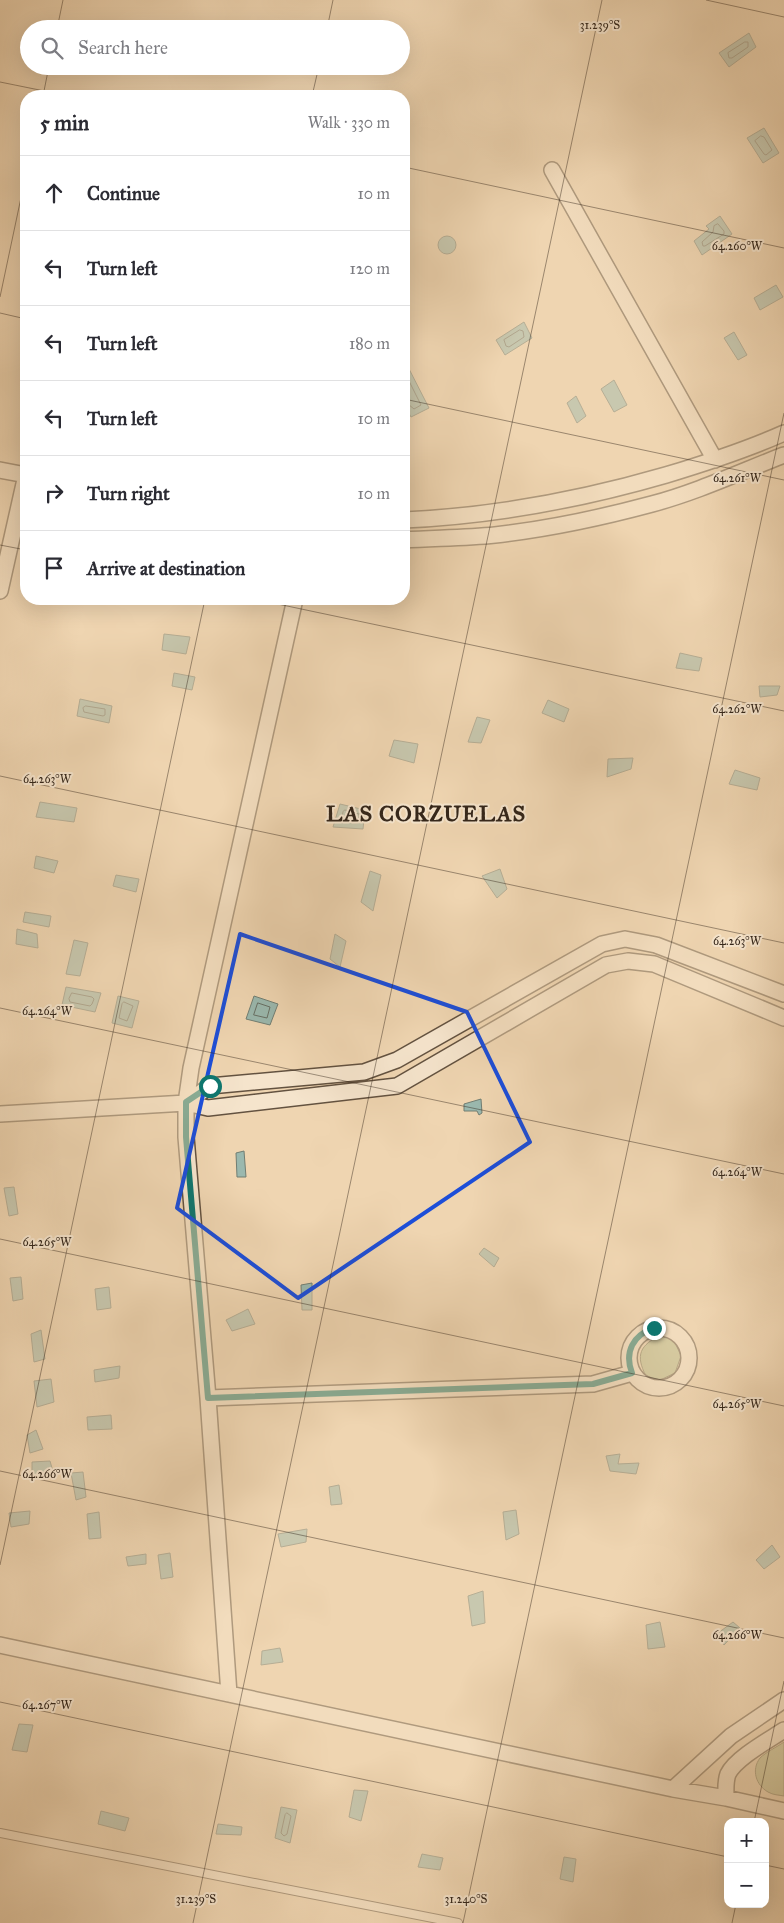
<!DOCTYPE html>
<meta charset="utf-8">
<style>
body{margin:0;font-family:"IM FELL Great Primer",serif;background:#f2f2f3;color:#2b2b33}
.controls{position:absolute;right:15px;bottom:15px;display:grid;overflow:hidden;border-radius:10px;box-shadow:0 5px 20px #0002}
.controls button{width:45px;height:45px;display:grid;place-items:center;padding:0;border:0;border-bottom:1px solid #e1e1e2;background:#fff;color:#2b2b33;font:25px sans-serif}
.stop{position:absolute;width:15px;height:15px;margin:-11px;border:4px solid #0f766e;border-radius:50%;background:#fff}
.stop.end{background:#0f766e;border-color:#fff;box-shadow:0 1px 5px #0008}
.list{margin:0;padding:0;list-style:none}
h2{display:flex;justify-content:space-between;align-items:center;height:65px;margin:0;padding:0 20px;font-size:21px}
h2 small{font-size:16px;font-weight:400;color:#7c7c81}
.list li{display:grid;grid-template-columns:32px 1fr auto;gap:15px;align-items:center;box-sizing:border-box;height:75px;padding:0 20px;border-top:1px solid #e1e1e2}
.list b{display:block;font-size:19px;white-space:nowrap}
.list em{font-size:16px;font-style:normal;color:#7c7c81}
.icon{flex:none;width:28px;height:28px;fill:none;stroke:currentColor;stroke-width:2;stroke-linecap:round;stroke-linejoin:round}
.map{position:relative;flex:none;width:784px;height:1923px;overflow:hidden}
.search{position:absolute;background:#fff;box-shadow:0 5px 20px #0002;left:20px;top:20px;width:390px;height:55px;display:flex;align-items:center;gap:12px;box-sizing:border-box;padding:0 18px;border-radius:28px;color:#7c7c81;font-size:19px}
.panel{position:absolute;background:#fff;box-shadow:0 5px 20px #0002;left:20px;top:90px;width:390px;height:515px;border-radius:20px}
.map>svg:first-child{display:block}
</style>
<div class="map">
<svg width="784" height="1923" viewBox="0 0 784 1923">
<rect width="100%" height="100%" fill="#efd5b1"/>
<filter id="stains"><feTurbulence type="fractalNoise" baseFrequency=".004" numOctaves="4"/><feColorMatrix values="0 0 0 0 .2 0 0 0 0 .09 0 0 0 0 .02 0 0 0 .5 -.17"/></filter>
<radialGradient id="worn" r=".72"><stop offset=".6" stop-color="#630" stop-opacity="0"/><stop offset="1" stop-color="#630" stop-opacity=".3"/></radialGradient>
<path fill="#b8bd8c" stroke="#767253" d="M661 1335 674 1340 681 1356 675 1373 660 1380 646 1376C635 1355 640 1345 661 1335Z
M784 1742V1796C779 1795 773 1795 768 1792 756 1785 751 1770 760 1758 766 1752 777 1747 784 1742Z"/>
<path fill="#9ab8ae" stroke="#717e73" d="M749 33 756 47 729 67 719 53Z
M764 128 779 153 763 163 747 138Z
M720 216 732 234 702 255 694 241 709 229 706 226Z
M438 245a9 9 0 1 1 18 0a9 9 0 1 1-18 0Z
M776 285 783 297 760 310 754 298Z
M524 322 532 338 505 355 496 340Z
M734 332 747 355 738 360 724 338Z
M407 365 429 408 411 417 404 404V367Z
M614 380 627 405 614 412 601 389Z
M576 396 586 416 577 423 567 403Z
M164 634 190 637 186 654 162 650Z
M680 653 702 658 699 671 676 668Z
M174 673 195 677 192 690 172 686Z
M759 686H780L777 695 760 697Z
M80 699 112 706 109 723 77 716Z
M548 700 569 709 564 722 542 713Z
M477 717 490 720 481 743 468 742Z
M394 740 418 744 414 763 389 756Z
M633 758 631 769 607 777 608 759Z
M735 770 760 778 757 790 729 784Z
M40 802 77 808 74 822 36 817Z
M340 804 365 810 363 829 333 827Z
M36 856 58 861 54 873 34 868Z
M500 869 507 889 497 898 482 876Z
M370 871 381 875 373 911 361 902Z
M116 875 139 879 136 892 113 886Z
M25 912 51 916 49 927 23 922Z
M17 929 37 934 38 948 16 944Z
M335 934 346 941 340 967 330 959Z
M74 940 88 943 80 976 66 974Z
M66 987 101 993 95 1012 62 1005Z
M118 996 139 1001 132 1028 112 1023Z
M254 996 278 1004 270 1025 246 1019Z
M481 1099 482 1113 479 1115 477 1111H464V1104Z
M244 1151 246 1177H237L236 1153Z
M14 1187 18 1214 9 1216 4 1188Z
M484 1248 499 1258 494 1267 479 1254Z
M21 1277 23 1299 13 1301 10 1278Z
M312 1283V1310H302L301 1285Z
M109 1287 111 1308 97 1310 95 1289Z
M248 1309 255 1324 232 1331 226 1320Z
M41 1330 45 1359 34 1362 31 1334Z
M120 1366 119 1378 95 1382 94 1370Z
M51 1379 54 1402 37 1407 34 1381Z
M111 1415 112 1429 88 1430 87 1417Z
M36 1430 43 1449 30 1453 27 1435Z
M620 1454 618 1464 639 1463 636 1474 610 1471 606 1456Z
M50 1461 54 1475 32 1478V1462Z
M83 1472 86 1497 76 1500 71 1473Z
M339 1485 342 1504 331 1505 329 1487Z
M516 1510 519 1534 506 1540 503 1512Z
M30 1511 29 1524 11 1527 9 1513Z
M99 1512 101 1538 89 1539 87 1514Z
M307 1529 306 1542 281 1547 278 1534Z
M772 1545 780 1557 764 1569 756 1560Z
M170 1553 173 1577 161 1579 158 1555Z
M146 1554V1564L128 1566 126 1557Z
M483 1591 485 1623 472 1626 468 1596Z
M660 1622 665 1647 648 1649 646 1625Z
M733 1622 740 1628 724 1645 718 1633Z
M280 1648 283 1662 261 1665 262 1651Z
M19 1724 33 1725 27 1752 12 1750Z
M354 1790 368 1791 361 1821 349 1817Z
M281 1807 297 1810 290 1843 275 1838Z
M101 1811 129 1818 125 1831 98 1824Z
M218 1824 242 1827 241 1835 216 1834Z
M422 1854 443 1858 440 1870 418 1867Z
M564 1857 576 1859 573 1882 560 1879Z"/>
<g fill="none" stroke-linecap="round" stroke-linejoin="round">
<path stroke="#676f64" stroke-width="1" d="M745 42H748V47L732 58H729L728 53Z
M761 136 764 137 772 150 766 155 764 154 755 141Z
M718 224 724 231V234L705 246H703L702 242 713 232 714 226Z
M520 330 523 331 524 337 509 347 506 346 504 340Z
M404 371 421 405 414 409 408 404 404 403
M86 706 105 709V715L103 716 84 712 83 708Z
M345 810 359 814 358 823 341 822 343 812Z
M72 993 92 997 94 999 92 1004 90 1006 70 1002 69 999Z
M124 1002 133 1006 127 1021 119 1018 122 1004Z
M258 1003 270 1007 267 1018 254 1015Z
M287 1813 291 1816 287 1834 284 1836 281 1833 285 1815Z"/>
<g stroke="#635240" stroke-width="10">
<path id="lane" d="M0 1833 458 1923"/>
</g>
<g stroke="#635240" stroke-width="18">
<path id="street" d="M552 170 715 460
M0 470 26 475
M404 520C493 516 580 500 666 475 706 463 746 450 784 433
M404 540C434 538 465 538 495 535 548 529 600 518 652 504 697 492 740 472 784 455
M0 591 26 475
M784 994 656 945 625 939 602 944 397 1060 364 1072 210 1086 186 1103 208 1108 397 1086 606 965 628 961 654 964 784 1018
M0 1114 186 1103
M629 1358a30 30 0 1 1 60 0a30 30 0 1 1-60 0Z
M208 1398 593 1384 632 1373
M0 1645 673 1789 726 1798 784 1811
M229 1694 208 1398 186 1137V1103L191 1068 295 599
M673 1789 731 1736 784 1700
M726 1798C726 1790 725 1782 728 1774 736 1758 769 1740 784 1730"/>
</g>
<use href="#lane" stroke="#f5e4cc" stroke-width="8"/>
<use href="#street" stroke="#f5e4cc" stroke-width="15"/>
</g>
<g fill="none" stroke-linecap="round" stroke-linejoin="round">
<path stroke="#0f766e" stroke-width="6" d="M210 1086 186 1102V1137L208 1398 593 1384 632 1373C624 1352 633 1335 654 1328"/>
</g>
<path d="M0 0H784V1923H0ZM240 934 467 1012 530 1142 298 1298 177 1208Z" fill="#efd5b1" fill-opacity=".55" fill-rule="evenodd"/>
<path fill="none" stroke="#1d4ed8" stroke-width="4" stroke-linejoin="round" d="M240 934 467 1012 530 1142 298 1298 177 1208Z"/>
<path fill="none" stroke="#34261a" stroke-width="1" stroke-opacity="0.45" d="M706 0 784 17M57 29 63 0M327 29 333 0M0 82 69 96M43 96 49 66M312 96 319 66M404 167 784 248M0 297 26 174M0 313 26 319M404 399 784 480M0 545 26 550M254 599 784 711M0 776 784 943M0 1008 784 1174M0 1239 784 1406M0 1471 784 1638M0 1565 205 599M0 1702 728 1857M754 1822 784 1681M765 1865 784 1869M193 1923 602 0M463 1923 784 413M732 1923 736 1904"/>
<g text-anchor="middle" stroke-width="4" stroke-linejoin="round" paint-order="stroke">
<g font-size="22" font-weight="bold" letter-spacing="1" fill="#34261a" stroke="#f5e4cc">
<text x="426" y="821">LAS CORZUELAS</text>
</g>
</g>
<g font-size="12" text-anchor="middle" fill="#34261a" stroke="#f5e4cc" stroke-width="4" stroke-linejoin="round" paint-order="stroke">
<text x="600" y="29">31.239°S</text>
<text x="737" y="250">64.260°W</text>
<text x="737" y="482">64.261°W</text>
<text x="737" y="713">64.262°W</text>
<text x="47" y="783">64.263°W</text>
<text x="737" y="945">64.263°W</text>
<text x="47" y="1015">64.264°W</text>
<text x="737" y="1176">64.264°W</text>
<text x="47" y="1246">64.265°W</text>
<text x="737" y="1408">64.265°W</text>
<text x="47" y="1478">64.266°W</text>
<text x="737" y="1639">64.266°W</text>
<text x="47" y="1709">64.267°W</text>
<text x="196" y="1903">31.239°S</text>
<text x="466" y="1903">31.240°S</text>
</g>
<rect width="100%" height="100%" filter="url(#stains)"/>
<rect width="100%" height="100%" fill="url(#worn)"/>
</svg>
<div class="controls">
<button>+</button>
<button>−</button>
</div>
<div class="stop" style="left:210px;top:1086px"></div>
<div class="stop end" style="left:654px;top:1328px"></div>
<div class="search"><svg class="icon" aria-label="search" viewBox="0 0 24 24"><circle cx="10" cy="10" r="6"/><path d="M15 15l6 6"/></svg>Search here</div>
<section class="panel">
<h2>5 min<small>Walk · 330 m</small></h2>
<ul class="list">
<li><svg class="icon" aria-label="ahead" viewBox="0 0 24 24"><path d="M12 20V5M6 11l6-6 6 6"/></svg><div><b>Continue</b></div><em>10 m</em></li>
<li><svg class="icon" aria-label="left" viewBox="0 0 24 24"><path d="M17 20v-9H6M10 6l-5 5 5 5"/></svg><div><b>Turn left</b></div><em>120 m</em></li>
<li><svg class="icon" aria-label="left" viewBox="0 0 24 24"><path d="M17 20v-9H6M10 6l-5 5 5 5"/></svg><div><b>Turn left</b></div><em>180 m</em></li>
<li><svg class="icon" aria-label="left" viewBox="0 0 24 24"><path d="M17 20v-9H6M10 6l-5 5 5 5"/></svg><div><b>Turn left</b></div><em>10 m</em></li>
<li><svg class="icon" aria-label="right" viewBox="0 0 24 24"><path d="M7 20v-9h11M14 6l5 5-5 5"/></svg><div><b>Turn right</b></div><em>10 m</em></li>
<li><svg class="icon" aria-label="arrive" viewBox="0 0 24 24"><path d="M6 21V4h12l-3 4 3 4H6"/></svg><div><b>Arrive at destination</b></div></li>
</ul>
</section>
</div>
